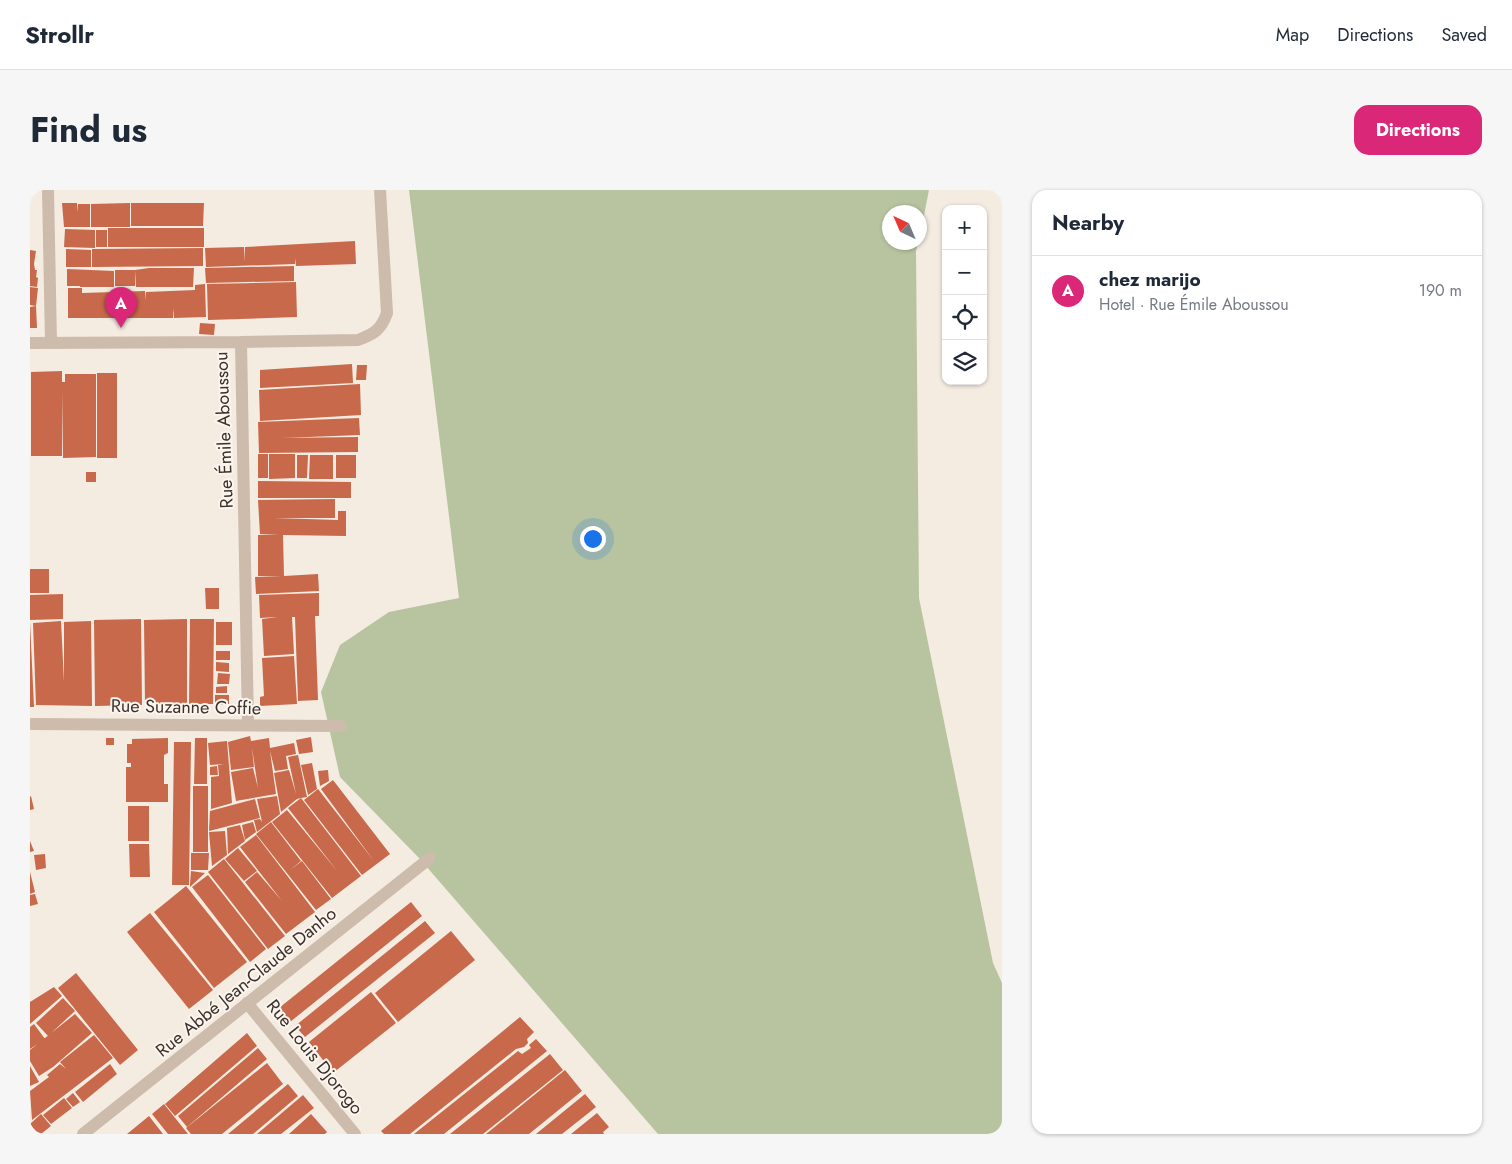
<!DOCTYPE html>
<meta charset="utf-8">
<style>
body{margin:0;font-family:Jost,sans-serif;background:#f6f6f7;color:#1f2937}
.controls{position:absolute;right:15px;top:15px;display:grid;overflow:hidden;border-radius:10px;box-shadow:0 1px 4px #0004}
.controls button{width:45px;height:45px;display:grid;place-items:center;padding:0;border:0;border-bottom:1px solid #e0e1e3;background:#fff;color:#1f2937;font:25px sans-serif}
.compass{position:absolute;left:852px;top:15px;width:45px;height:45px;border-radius:50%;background:#fff;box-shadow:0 1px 4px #0004;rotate:316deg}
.you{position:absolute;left:562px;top:348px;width:18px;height:18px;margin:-12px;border:4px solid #fff;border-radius:50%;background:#1a73e8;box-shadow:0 0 0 8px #1a73e833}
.badge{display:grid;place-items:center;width:32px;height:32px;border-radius:50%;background:#db2777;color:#fff;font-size:16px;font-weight:700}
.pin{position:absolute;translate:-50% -41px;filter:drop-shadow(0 1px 2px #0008)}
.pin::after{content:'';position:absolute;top:26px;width:18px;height:15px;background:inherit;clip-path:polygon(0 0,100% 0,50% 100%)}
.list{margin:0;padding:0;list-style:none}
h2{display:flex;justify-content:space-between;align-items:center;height:65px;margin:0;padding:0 20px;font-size:21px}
h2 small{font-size:16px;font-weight:400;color:#747a83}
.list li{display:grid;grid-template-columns:32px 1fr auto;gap:15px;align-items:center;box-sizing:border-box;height:70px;padding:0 20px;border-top:1px solid #e0e1e3}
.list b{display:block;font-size:19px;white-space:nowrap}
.list p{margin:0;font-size:16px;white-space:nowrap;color:#747a83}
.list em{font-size:16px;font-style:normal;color:#747a83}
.icon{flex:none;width:28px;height:28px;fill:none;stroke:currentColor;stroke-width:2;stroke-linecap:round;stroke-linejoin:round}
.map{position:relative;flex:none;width:972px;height:944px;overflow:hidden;border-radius:15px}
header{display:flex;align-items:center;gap:30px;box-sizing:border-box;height:70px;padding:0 25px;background:#fff;border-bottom:1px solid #e0e1e3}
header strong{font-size:24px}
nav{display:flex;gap:28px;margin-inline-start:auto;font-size:18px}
.intro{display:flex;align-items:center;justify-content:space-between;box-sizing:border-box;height:120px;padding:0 30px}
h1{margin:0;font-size:35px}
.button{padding:12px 22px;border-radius:15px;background:#db2777;color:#fff;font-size:18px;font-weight:700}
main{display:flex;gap:30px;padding:0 30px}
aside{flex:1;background:#fff;border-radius:15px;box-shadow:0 1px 4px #0004}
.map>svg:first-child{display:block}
</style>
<header>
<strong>Strollr</strong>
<nav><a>Map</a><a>Directions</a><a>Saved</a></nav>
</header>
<div class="intro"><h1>Find us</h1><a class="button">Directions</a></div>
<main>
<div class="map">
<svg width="972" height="944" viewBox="0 0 972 944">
<rect width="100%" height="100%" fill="#f4ebe1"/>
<path fill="#b8c4a0" d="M379 0H899L890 46 889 22H859V52L888 53 886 61 889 408 963 773 972 793V944H628L389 668 310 587 291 502 310 455 359 422 429 408Z"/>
<path fill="#c8694b" d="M32 13H47V22L48 14H60V37H34Z
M100 13V37H61V14Z
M101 13H174L173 36H101Z
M78 38H174V57H78Z
M35 39 65 40V58L34 57Z
M66 40H77V57H66Z
M325 51 326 74 266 76 265 68V74L176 77 175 58 214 57 215 72V57Z
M173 58V76L62 77V59Z
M36 59 61 60V77H36Z
M0 60 6 61 4 74 5 80H7L6 87 8 88 7 97 0 96Z
M264 76V91L176 93 175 78Z
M119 78H164L163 97H106L105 80Z
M37 79 84 81V97H50V82V96H37Z
M85 80H105V96H85Z
M266 92 267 127 178 130 177 94Z
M175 94 176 127 144 128 143 118V128H38V98H52V103L115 101 116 110V102L165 100V95Z
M0 97 8 98 6 116 0 115Z
M6 116 7 138H0V117Z
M170 133 185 134 184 145 169 144Z
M322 174 323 193 230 198V180Z
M327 175H337L336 190H326Z
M32 181V192H35V184H66V267L33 268V201L32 266H1V182Z
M67 183H87V268H67Z
M330 194 331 225 230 231 229 200Z
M329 228 330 245 252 248 328 247V262L229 263 228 232Z
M228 264H238V288H228Z
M239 264H265V288L239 289Z
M267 265H278L277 288H267Z
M280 265H303V289H279Z
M306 265H326V288H306Z
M56 282H66V292H56Z
M228 291 321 292V308H228Z
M305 309V328H244L308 330V321H316V346L253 345 254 386 288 384 289 401 226 404 225 387 252 386H228V345L249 344H230L228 310Z
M0 379H19V403H0Z
M175 398H189V419H176Z
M289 403V426H285L288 510 268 511 265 427H262L264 464 234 466 232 429 247 427 230 428 229 405Z
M33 404V429L0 430V405Z
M111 429 112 515 65 516 64 430Z
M157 429V514H115L114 430Z
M160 429H184L183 514H159Z
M31 431 34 492V432L61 431 62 516 6 515 3 433Z
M0 432 4 517H0Z
M186 432H202V455H186Z
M186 461H200V470H186Z
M264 466 267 514 230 516V507L234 506 232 468Z
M186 472 199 473V482L186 481Z
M188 483 200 484 199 494H187Z
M197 496V503H186V497Z
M185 505H199V514L185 515Z
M220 546 221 551 239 548 240 558 264 553 266 564 256 566 258 579 245 581 240 561 246 604 206 611 201 582 223 578 228 598 222 558 224 577 201 580 198 552Z
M281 547 283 562 269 564 266 550Z
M76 548H84V555H76Z
M138 548V563L134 565V594H138V612H96V577H101V573H97V554H102V549Z
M165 548H177V594H164Z
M197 551 202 613 181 619V587L189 586 188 575 194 574 180 575 178 553Z
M144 552H161L159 695H142Z
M268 565 277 607 271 608 331 686 302 708 242 632 257 620 308 682 258 618 271 608 267 609 251 622 244 583 259 580 266 604 258 567Z
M282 573 287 599 278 605 271 575Z
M187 576 188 585H180V577Z
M298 580 299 591 290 596 288 581Z
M303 590 360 664 332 685 274 610 288 599 344 671 291 599Z
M163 596H178V662H163Z
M1 606 4 619 0 620V607Z
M247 606 250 624 227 642 224 630 230 629 232 632 227 609Z
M225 609 230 628 179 641 180 621Z
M98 616H119V651H98Z
M223 632 226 642 215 650 212 635Z
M241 632 271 671 260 680 272 671 301 709 286 720 226 644Z
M210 635 215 651 198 664 197 638Z
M195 641 197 665 182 676 179 642Z
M226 645 285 722 256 744 215 692 227 682 252 711 210 657Z
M0 651 4 661 0 662Z
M99 654H119L120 687H100Z
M208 658 227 681 214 691 195 669Z
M161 663H179L178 680H161Z
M15 664 16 678 6 680 4 665Z
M194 669 255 746 238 759 178 682Z
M161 681 175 683 160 697V694Z
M0 682 5 702 0 704Z
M178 685 236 759 220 772 162 697Z
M156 696 217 772 184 798 124 722Z
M5 704 8 714 0 716V705Z
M381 712 392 726 260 832 249 818Z
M120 723 183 800 159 819 97 742Z
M395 731 405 743 275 847 265 836Z
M421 741 445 770 368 832 345 803Z
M46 783 108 860 90 875 28 798Z
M24 797 32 806 0 834V812Z
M341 802 366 833 303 883 279 852Z
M33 808 45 821 18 846 6 833Z
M45 824 62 843 23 877 9 886 0 871V860Z
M490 827 504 842 497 849 498 853 494 857 486 859 380 944H354L351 941Z
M4 834 15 849 0 859V837Z
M217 843 227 856 145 926 135 914Z
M64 845 83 868 2 930 0 901 19 887 17 885 30 874 36 879 30 872Z
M506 849 517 861 414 944H384L488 861 492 864 501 858 499 855Z
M228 858 237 869 157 937 148 926Z
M520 864 533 880 453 944H420Z
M237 873 253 894 192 944H161L156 938Z
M80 874 87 884 53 912 45 902Z
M0 876 9 892 0 896Z
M535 880 552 901 499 944H456Z
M258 894 268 906 223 944H198Z
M43 903 50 912 43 917 36 909Z
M555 904 566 917 532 944H506Z
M273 905 284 918 251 944H227Z
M34 908 42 918 21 934 13 925Z
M134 914 158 944H138L122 924Z
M567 923 579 937 573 942 574 944H541Z
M11 924 21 936 11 944H8L0 934Z
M281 924 297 942 295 944H259Z
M119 926 133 944H97Z"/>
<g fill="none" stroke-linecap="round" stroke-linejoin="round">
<path stroke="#cdbbac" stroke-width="12" d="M18 0 21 152
M211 152 328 150C344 144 351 140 357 123L350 0
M0 153 211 152 218 535
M0 534 311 536
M217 813 325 944
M53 944 400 668"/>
</g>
<g text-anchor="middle" stroke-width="4" stroke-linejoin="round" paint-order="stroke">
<g font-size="18" fill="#3b302b" stroke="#fbf5ee">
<text transform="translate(194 240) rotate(-92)" y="6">Rue Émile Aboussou</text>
<text transform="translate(156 517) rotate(1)" y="6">Rue Suzanne Coffie</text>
<text transform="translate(216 792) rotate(-39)" y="6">Rue Abbé Jean-Claude Danho</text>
<text transform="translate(285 867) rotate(51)" y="6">Rue Louis Djorogo</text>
</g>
</g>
</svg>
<div class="controls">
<button>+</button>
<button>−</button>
<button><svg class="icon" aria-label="locate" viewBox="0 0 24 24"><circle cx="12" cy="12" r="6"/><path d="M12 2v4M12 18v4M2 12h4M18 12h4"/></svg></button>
<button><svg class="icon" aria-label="layers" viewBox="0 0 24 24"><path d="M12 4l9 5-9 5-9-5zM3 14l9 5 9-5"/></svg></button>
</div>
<svg class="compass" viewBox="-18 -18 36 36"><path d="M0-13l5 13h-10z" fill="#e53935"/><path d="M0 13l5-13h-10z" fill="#747a83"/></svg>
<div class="you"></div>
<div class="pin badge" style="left:91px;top:138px">A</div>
</div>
<aside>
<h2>Nearby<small></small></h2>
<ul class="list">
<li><span class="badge">A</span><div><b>chez marijo</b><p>Hotel · Rue Émile Aboussou</p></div><em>190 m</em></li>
</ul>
</aside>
</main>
